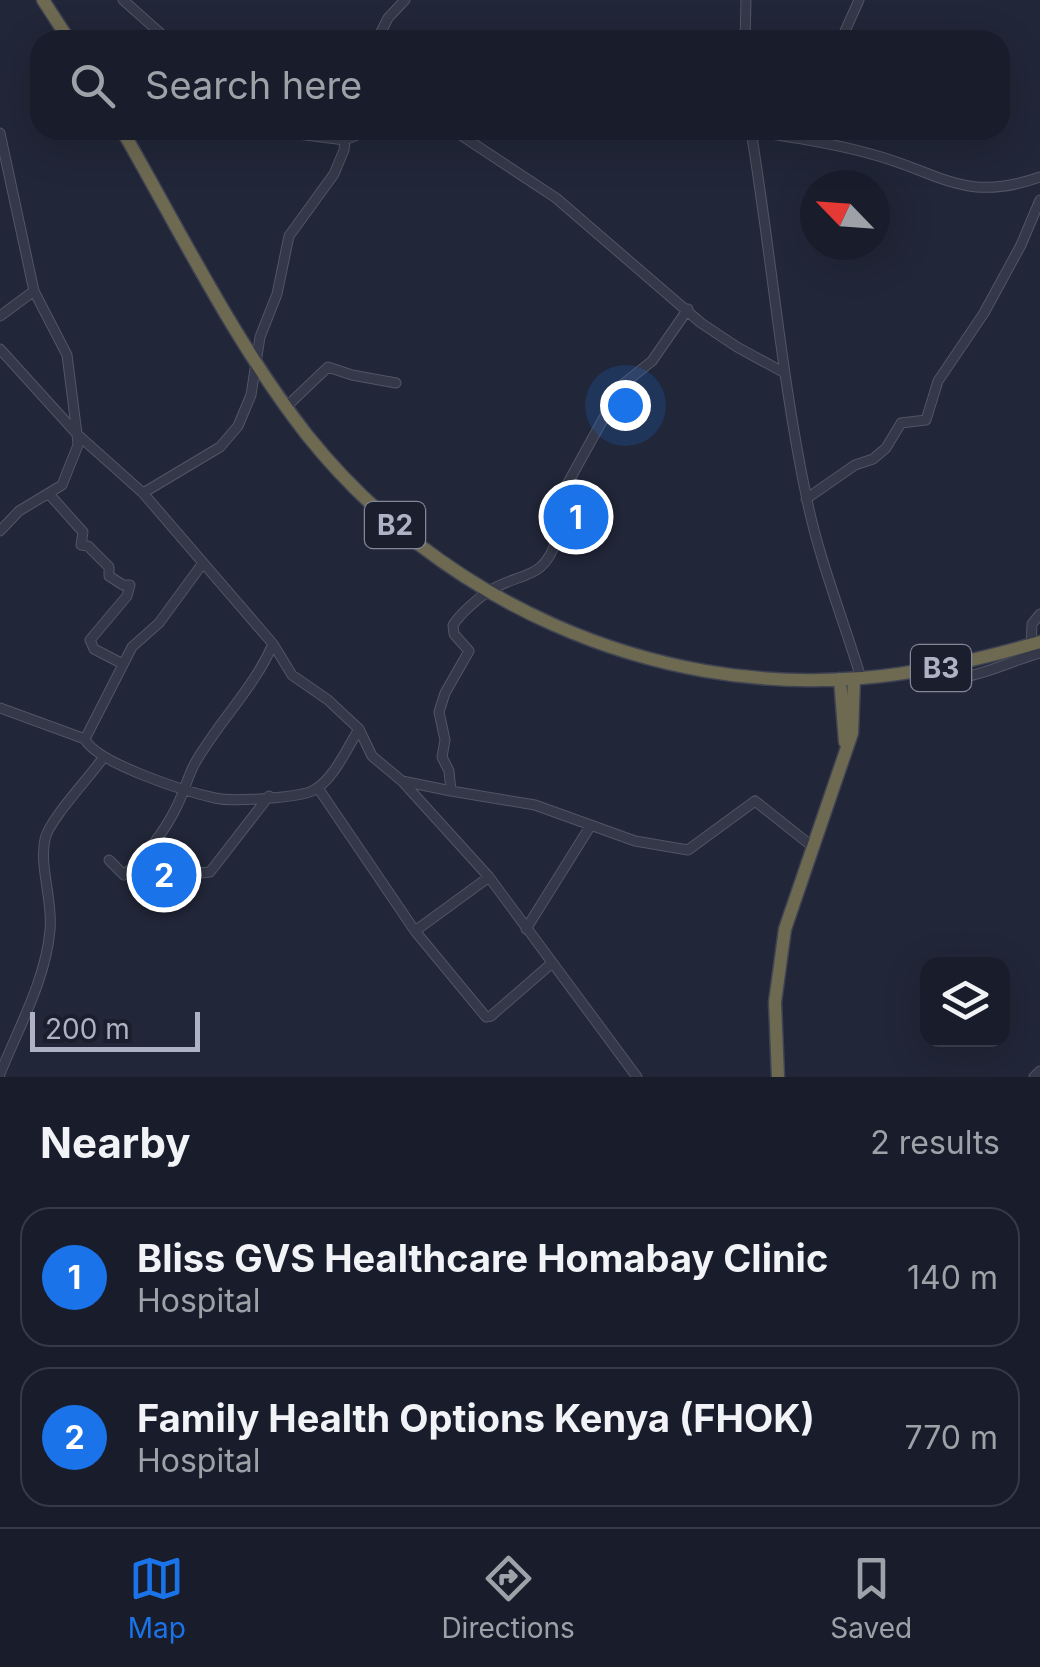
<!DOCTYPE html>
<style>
body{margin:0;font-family:Inter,sans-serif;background:#222532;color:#f1f3f6}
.controls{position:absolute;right:30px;bottom:30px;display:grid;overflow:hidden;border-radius:20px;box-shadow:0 10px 40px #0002}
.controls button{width:90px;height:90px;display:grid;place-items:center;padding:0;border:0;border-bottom:2px solid #373a47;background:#191c2a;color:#f1f3f6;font:50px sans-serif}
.compass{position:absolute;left:800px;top:170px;width:90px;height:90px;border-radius:50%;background:#191c2a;box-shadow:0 10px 40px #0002;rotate:295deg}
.scale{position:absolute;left:30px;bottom:25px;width:170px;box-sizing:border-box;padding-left:10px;border:5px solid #aeb2c5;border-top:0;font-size:28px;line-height:35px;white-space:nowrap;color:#aeb2c5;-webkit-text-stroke:8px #1a1e2d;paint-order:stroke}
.you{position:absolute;left:625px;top:405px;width:35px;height:35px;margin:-25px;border:8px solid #fff;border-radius:50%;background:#1a73e8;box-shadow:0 0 0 15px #1a73e833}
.badge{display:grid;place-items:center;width:65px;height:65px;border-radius:50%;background:#1a73e8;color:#fff;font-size:32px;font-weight:700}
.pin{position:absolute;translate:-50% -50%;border:5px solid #fff;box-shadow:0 2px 10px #0006}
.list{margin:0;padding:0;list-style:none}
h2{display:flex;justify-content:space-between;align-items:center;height:130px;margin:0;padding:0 40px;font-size:42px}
h2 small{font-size:32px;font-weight:400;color:#9fa1a8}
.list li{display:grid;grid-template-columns:65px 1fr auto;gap:30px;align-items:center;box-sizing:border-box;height:140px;margin:0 20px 20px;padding:0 20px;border:2px solid #373a47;border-radius:30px}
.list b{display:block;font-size:38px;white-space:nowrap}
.list p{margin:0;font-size:32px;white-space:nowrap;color:#9fa1a8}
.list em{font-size:32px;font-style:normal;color:#9fa1a8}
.icon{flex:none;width:55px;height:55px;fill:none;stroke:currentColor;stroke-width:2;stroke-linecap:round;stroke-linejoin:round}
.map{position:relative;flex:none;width:1040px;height:1077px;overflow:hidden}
.search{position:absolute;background:#191c2a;box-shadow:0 10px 40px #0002;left:30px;right:30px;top:30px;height:110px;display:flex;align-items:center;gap:25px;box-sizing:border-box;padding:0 35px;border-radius:30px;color:#9fa1a8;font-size:38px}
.sheet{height:450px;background:#191c2a}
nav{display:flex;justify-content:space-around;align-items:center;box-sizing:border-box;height:140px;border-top:2px solid #373a47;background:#191c2a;font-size:28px;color:#9fa1a8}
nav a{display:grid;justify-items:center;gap:5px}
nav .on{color:#1a73e8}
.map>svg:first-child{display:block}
</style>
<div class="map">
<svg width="1040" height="1077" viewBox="0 0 1040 1077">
<rect width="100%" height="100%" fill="#212638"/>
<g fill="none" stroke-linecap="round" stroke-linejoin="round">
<g stroke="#515566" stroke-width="11">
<path id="minor" d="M123 0 168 40
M377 40 388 18 405 0
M745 40 746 0
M841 40 859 0
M266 130 345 140 369 130
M453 130 556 198 701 323 737 347 783 372
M750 131C790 137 831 143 871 154 940 172 964 204 1040 177
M751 131C771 252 781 375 806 495 818 557 843 618 861 678
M0 133 34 291 67 355 77 434 143 493 273 644 292 675 328 700 359 729 372 756 402 781 489 877 637 1077
M0 316 34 291
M0 349 77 434 78 445 62 485 19 511 0 531
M286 407 328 367 352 375 396 383
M143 493 220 447 238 426 251 395 260 337 277 294 289 236 334 174 344 150 345 140
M49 494 83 532 81 545 88 546 109 567V576L123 585H130L127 596 90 640 94 649 121 663
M806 499 855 465 873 459 886 448 901 423 926 420 938 381 984 313 1021 245 1040 200
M203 563 159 623 132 647 85 739C96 763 187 792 215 798 232 802 300 798 314 790 334 779 347 748 359 729
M1031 647 1032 624 1040 614
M920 671C959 691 1001 663 1040 653
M0 708 85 739
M402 781 451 791 449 771 442 757 445 740 439 712 445 693 469 651 454 634 453 625C461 613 477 599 489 591 521 571 544 582 557 538L549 517 622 385 652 361 688 309
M318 788 415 931 486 1017 491 1016 552 963
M451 791 535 805 635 841 688 850 755 801 813 847
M151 845C168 866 182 876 210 872L269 796
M109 860 124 875C145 857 165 831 177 806 184 792 188 776 195 763 219 721 254 688 273 644
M526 929 591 825
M415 931 489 877
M0 1074C18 1029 46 979 50 930 53 899 39 868 45 839 49 820 89 778 103 758
M1034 1077 1040 1071"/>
</g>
<g stroke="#3e4353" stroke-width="15">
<path id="highway" d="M43 0 69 40
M122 130C180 231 235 343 307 435 439 600 650 696 862 678 923 673 981 659 1040 642
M840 679 845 742
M778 1077 775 1002 785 929 852 733 854 679"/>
</g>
<use href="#minor" stroke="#343848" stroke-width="9"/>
<use href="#highway" stroke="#6e6951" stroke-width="12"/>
</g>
<g text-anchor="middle" stroke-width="9" stroke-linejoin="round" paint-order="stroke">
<g fill="#1a1e2d" stroke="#828697" stroke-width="2.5">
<rect x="365" y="502" width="60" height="46" rx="8"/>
<rect x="911" y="645" width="60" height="46" rx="8"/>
</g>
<g font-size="28" font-weight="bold" fill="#aeb2c5">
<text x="395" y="535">B2</text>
<text x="941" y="678">B3</text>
</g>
</g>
</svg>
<div class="controls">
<button><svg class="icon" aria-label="layers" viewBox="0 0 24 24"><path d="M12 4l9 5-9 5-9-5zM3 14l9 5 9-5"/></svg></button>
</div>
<svg class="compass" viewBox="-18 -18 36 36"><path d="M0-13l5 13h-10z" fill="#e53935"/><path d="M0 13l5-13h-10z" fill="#9fa1a8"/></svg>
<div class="scale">200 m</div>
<div class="you"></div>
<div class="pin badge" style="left:576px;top:517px">1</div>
<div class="pin badge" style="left:164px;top:875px">2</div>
<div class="search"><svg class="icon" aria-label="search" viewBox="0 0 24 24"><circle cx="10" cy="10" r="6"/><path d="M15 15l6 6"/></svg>Search here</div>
</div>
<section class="sheet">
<h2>Nearby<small>2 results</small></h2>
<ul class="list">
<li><span class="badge">1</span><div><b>Bliss GVS Healthcare Homabay Clinic</b><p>Hospital</p></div><em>140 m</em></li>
<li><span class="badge">2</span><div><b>Family Health Options Kenya (FHOK)</b><p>Hospital</p></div><em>770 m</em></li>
</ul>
</section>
<nav>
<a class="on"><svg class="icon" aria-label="map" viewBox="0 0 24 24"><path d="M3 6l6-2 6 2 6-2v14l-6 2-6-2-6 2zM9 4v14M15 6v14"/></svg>Map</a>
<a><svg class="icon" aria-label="directions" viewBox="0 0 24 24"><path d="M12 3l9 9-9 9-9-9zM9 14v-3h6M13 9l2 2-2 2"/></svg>Directions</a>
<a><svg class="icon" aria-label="saved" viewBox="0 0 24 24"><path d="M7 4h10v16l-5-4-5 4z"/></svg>Saved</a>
</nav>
